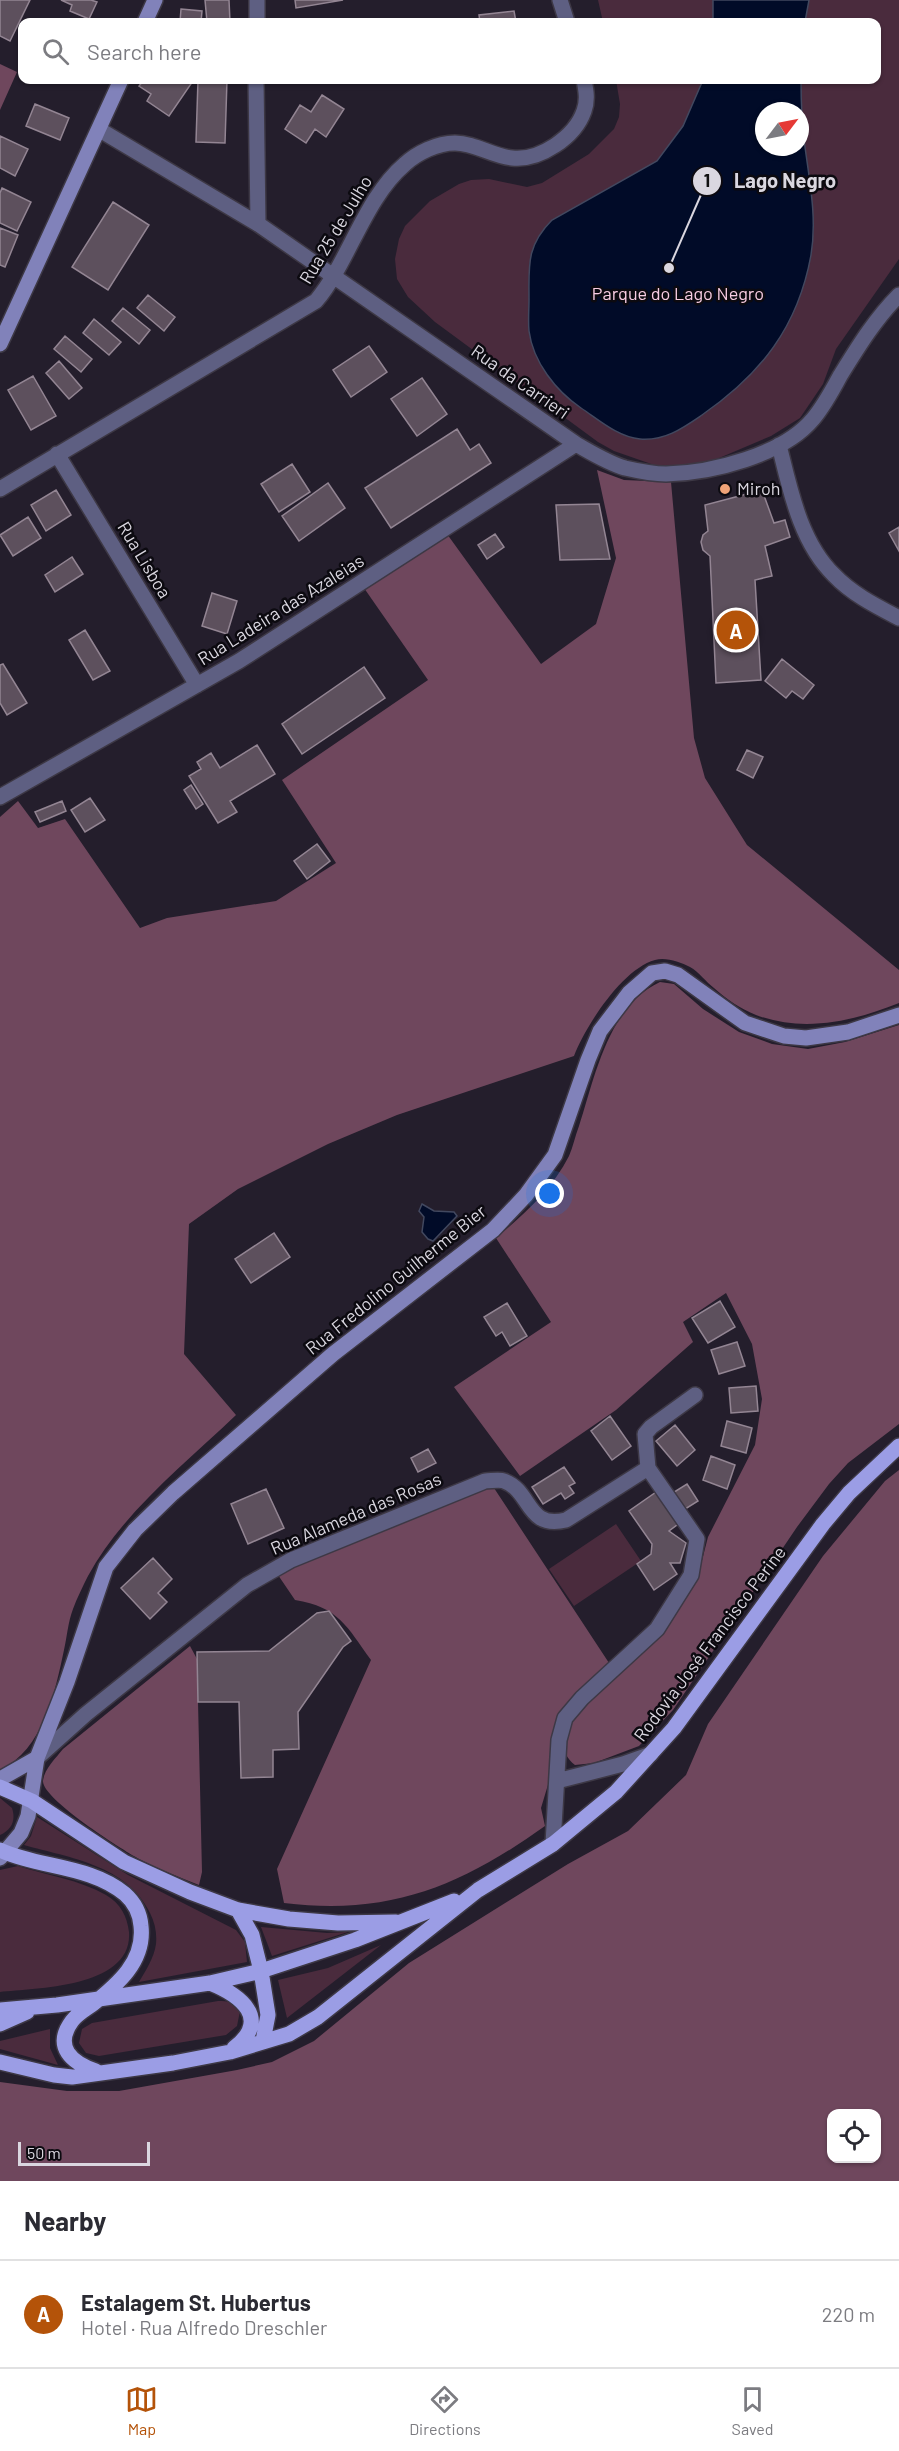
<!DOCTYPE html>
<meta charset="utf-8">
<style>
body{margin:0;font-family:Barlow,sans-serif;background:#f7f7f7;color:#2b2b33}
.controls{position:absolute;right:18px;bottom:18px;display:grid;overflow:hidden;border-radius:12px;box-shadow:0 2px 4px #0004}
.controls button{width:54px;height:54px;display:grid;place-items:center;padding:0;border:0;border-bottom:2px solid #e1e1e2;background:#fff;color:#2b2b33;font:30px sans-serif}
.compass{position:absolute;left:755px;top:102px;width:54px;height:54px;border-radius:50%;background:#fff;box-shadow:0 2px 4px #0004;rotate:58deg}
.scale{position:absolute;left:18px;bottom:15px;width:132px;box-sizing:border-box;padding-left:6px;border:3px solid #dad7e0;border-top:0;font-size:16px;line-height:21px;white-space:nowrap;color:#dad7e0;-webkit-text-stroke:4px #0c0a10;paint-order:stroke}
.you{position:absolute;left:550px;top:1194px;width:21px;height:21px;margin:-15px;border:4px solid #fff;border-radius:50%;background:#1a73e8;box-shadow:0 0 0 9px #1a73e833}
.badge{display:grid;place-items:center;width:39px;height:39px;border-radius:50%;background:#b45309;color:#fff;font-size:20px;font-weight:700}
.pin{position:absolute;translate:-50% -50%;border:3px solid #fff;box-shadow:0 2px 6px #0006}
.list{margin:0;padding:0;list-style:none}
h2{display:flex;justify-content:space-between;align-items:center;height:78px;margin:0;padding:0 24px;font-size:26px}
h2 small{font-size:20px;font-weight:400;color:#7c7c81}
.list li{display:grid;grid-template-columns:39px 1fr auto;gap:18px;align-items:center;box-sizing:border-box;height:108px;padding:0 24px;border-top:2px solid #e1e1e2}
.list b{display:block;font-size:22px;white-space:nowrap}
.list p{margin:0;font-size:20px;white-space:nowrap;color:#7c7c81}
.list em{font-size:20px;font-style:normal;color:#7c7c81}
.icon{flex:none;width:33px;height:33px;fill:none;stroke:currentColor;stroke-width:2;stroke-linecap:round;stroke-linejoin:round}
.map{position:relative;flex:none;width:899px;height:2181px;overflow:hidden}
.search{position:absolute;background:#fff;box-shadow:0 2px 4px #0004;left:18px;right:18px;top:18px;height:66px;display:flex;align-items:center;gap:15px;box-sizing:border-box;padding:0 21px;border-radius:12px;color:#7c7c81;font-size:22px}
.sheet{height:186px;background:#fff}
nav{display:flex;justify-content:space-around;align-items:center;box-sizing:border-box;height:84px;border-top:2px solid #e1e1e2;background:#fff;font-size:16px;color:#7c7c81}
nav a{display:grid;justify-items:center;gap:3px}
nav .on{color:#b45309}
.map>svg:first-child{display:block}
</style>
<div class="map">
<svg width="899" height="2181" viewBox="0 0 899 2181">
<rect width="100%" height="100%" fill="#241e2c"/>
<path fill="#4a2b3d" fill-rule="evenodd" d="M598 0H899V259L836 349 823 384 800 418 771 436 705 464 668 468 657 466 614 451 598 442 435 322 408 297 397 279 395 259 399 239 405 226 430 201 459 184 471 180 489 179 527 187 542 183 589 154 614 129 619 117 620 104 616 80H876V22H603ZM764 111H800V147H764Z
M616 1524 641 1561 574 1606 549 1569Z
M0 1798 12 1808C16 1820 12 1830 0 1835Z
M37 1817 128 1875 236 1930 245 1942 247 1962 139 1982C146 1970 154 1958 156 1944 157 1933 155 1923 150 1913 127 1865 70 1858 24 1845L31 1836Z
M18 1866C46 1875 80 1880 106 1895 121 1904 127 1916 129 1932 133 1988 36 1988 0 1992V1870Z
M261 1927 327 1933 348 1932 272 1956Z
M381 1945 287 2018 278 1980 328 1968Z
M218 2001C229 2001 234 2002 240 2011L237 2026 226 2035 99 2056 86 2053 79 2043 82 2029 92 2023Z
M50 2029V2048L58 2065 0 2049V2041Z"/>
<path fill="#6f475d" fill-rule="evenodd" d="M0 64 17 72 0 110Z
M597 470 624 480 671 482 694 738 705 778 747 845 899 970V1003C854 1021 804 1033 756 1015 741 1009 726 999 714 988 706 982 699 972 690 967 680 962 666 957 655 960 622 969 585 1027 574 1056L397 1115 328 1144 238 1189 189 1224 184 1354 236 1415C184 1465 123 1512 88 1576 83 1586 77 1598 73 1609 68 1622 67 1637 64 1650 55 1692 43 1750 0 1770V817L18 801 38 828 65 819 140 928 167 918 276 901 336 863 282 780 428 680 364 588 447 534 541 664 596 624 616 558Z
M660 982 674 984 703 1009 739 1032 772 1044 808 1049 845 1042 899 1025V1424L848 1463 829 1484 797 1527 673 1710 639 1746 594 1763 575 1765C558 1751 565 1740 570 1722L698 1576 708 1537 755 1445 762 1399 752 1344 726 1293 683 1322 693 1342 616 1410 520 1476 454 1387 551 1322 496 1238C523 1215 552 1190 569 1156 573 1147 575 1136 579 1126 595 1077 608 1006 660 982Z
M899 1470V2181H0V2082L67 2091H119L237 2070 272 2062 314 2041 409 1963 568 1864 628 1831 686 1775 708 1724 823 1556 885 1481ZM832 2114H876V2158H832Z
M487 1485 494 1488 611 1666 574 1698 541 1808 545 1826C461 1886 390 1916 284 1903L277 1869 371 1660C347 1627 339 1607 295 1600L278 1575 296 1564Z
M190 1646 197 1659 202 1872 199 1885C179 1877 158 1869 139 1859 121 1849 42 1799 43 1781 44 1769 56 1758 63 1749Z"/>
<path fill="#010b28" stroke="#42485f" stroke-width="1.5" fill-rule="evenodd" d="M713 0H809L805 22H713Z
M703 80H801C801 102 802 125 805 147 810 184 817 219 811 255 798 327 761 374 702 415 683 428 665 441 640 439 618 437 599 420 581 408 556 391 533 362 529 331 528 321 529 310 529 299 529 266 526 246 552 220L657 161 683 126ZM764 111H800V147H764Z
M422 1204 434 1211 454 1212 457 1216 433 1241 428 1239 422 1232 424 1217 419 1211Z"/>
<path fill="#5d505d" stroke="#938593" stroke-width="1.5" d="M0 0H30L10 41 0 36Z
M61 0H91L97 2 89 19 70 11 72 5Z
M205 0H229L230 22H207Z
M295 0H343L296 8Z
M181 9 202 11 201 22H180Z
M514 11 516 22H480L479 15Z
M144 80H190L193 81 169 116 147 101 151 94 139 86Z
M198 80H227L225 143 196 142Z
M322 95 344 109 326 137 315 129 306 143 285 129 300 105 311 112Z
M35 104 69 118 60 140 26 126Z
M0 136 28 149 15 176 0 168Z
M2 188 31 202 17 231 0 223V193Z
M113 202 149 225 108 290 72 267Z
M0 228 18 235 5 267 0 265Z
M148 295 175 317 164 331 137 308Z
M123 308 150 330 139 344 112 321Z
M94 319 121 342 109 355 83 333Z
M65 336 92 359 81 372 54 349Z
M369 346 387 372 351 397 333 370Z
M59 361 82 388 69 399 46 373Z
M33 376 56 416 31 430 8 390Z
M422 378 447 414 417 436 391 399Z
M457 429 470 450 479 444 491 463 391 528 365 488Z
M292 464 310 492 279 512 261 484Z
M328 483 345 508 299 541 282 516Z
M56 490 71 515 46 531 31 505Z
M762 490 774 523 785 520 790 537 765 546 772 576 755 580 761 680 716 683 710 556 703 550 701 542 703 535 708 531 705 505Z
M599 504 610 559 560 560 556 505Z
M28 517 41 538 13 556 0 535Z
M899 527V551L889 533Z
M495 534 504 547 487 559 478 545Z
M72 557 83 574 55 592 45 575Z
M212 593 237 601 227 634 202 626Z
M85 630 110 671 93 680 69 640Z
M782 659 814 685 803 699 792 691 786 698 765 681Z
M3 664 27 703 7 715 0 703V665Z
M364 667 385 698 302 754 282 724Z
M257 745 275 774 230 801 237 812 218 823 189 776 201 769 197 762 211 753 220 768Z
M747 750 763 757 753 778 737 770Z
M191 785 203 804 196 809 184 790Z
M90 798 105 820 85 832 71 810Z
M62 801 66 811 40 822 35 812Z
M317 844 330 861 307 879 294 861Z
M274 1233 290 1257 251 1283 235 1259Z
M720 1301 735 1327 708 1343 692 1318Z
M507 1303 527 1336 510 1346 502 1332 496 1336 484 1317Z
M737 1342 745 1366 719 1374 711 1350Z
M756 1386 758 1411 731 1413 729 1388Z
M610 1416 631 1446 612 1460 591 1431Z
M727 1421 752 1428 746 1453 721 1446Z
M675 1425 695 1450 677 1466 656 1441Z
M428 1449 436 1463 418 1472 411 1458Z
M711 1456 735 1465 727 1489 703 1480Z
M564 1467 575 1483 569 1486 574 1493 565 1499 561 1493 543 1504 532 1487Z
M687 1484 698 1501 682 1511 671 1494Z
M266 1489 284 1528 248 1544 231 1504Z
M659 1490 681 1522 669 1531 686 1543 680 1563H670L677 1574 654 1590 637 1564 651 1554 652 1544 629 1511Z
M153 1558 172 1579 158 1593 167 1602 150 1619 121 1588Z
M329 1611 351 1641 343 1647 298 1712 299 1749 273 1750V1777L241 1778 239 1702H198L197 1652 269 1651 317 1613Z"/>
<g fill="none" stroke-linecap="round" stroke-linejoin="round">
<g stroke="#3d3845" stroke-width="18">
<path id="street" d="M560 0 567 22
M257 22V0
M256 80 258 224
M100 130 258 224 576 444C592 453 608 463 625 468 638 471 653 474 666 474 712 473 783 455 813 419 824 406 832 391 840 376 858 347 875 319 899 295
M779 445C790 489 800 542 834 575 852 594 876 606 899 618
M57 454 197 685
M0 489 316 301C349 262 364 199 405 164 417 153 437 143 455 143 475 143 492 156 512 158 540 161 575 137 584 111 588 100 586 90 584 80
M0 797 239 661 576 444
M37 1758 86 1714 247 1585 291 1560 485 1481C491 1481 499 1479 504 1481 532 1491 526 1530 566 1520L648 1468
M557 1781 623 1764 651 1754
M553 1844 559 1740 565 1718 582 1698 657 1629 691 1575 697 1539 648 1468 645 1434 651 1427 695 1395"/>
</g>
<g stroke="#3d3845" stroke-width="18">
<path id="secondary" d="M145 22 155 0
M0 344 121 80
M0 1779 37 1758
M0 1858 21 1833 28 1816 37 1758 67 1682 106 1567 135 1530 173 1493 333 1354 493 1230 526 1195 555 1155 588 1060 600 1031 629 993 652 973 665 971 678 975 745 1023 784 1036 806 1038 848 1032 899 1015"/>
</g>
<g stroke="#3d3845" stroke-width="18">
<path id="primary" d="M0 1787 32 1801 124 1862 190 1892 238 1910 289 1919 338 1923 396 1922
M0 1850C39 1868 90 1865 125 1894 134 1902 140 1913 141 1926 145 1961 118 1984 93 2004 86 2009 77 2014 72 2021 53 2047 72 2063 96 2071
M238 1910 252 1935 261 1971 268 2015 263 2041
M210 1983C240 1995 272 2019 234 2048
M0 2010 57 2005 210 1983 261 1971 355 1940 454 1901
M0 2024 27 2012
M0 2062 54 2075 72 2077 173 2063 230 2052 289 2034 318 2017 478 1890 553 1844 616 1792 674 1728 823 1524 849 1493 899 1446"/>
</g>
<use href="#street" stroke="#5e5f82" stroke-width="15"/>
<use href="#secondary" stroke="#8182ba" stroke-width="15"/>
<use href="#primary" stroke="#9b9de5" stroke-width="15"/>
</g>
<circle fill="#f0a378" stroke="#0c0a10" stroke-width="2" cx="725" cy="489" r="6"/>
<g text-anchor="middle" stroke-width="5" stroke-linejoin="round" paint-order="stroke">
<g font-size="18" fill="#dad7e0" stroke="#0c0a10">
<text transform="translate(336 230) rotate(-59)" y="6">Rua 25 de Julho</text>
<text transform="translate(520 382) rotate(35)" y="6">Rua da Carrieri</text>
<text transform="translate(144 560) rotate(59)" y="6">Rua Lisboa</text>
<text transform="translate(281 610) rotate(-32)" y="6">Rua Ladeira das Azaleias</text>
<text transform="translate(396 1280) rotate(-39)" y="6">Rua Fredolino Guilherme Bier</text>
<text transform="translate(356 1514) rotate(-23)" y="6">Rua Alameda das Rosas</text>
<text transform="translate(710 1644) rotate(-53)" y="6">Rodovia José Francisco Perine</text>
</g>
<g font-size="18" fill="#f8cde3" stroke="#0c0a10">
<text x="678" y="300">Parque do Lago Negro</text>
</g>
<g font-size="18" fill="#dad7e0" stroke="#0c0a10" text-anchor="start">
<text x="737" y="495">Miroh</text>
</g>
</g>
<path fill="none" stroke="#dad7e0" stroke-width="2" d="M669 268L707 181"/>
<g fill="#dad7e0" stroke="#0c0a10" stroke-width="2">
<circle cx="669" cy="268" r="6"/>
<circle cx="707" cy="181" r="15"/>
</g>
<g font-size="18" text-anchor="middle" font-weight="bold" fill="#111">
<text x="707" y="187">1</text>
</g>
<g font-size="20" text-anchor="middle" font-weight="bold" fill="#dad7e0" stroke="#0c0a10" stroke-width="5" stroke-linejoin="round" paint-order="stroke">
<text x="785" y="188">Lago Negro</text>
</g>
</svg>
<div class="controls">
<button><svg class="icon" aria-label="locate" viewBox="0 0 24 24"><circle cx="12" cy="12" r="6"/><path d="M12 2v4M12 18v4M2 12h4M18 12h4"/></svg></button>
</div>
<svg class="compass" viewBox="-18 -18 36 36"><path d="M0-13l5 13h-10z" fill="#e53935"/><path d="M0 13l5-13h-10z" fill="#7c7c81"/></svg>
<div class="scale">50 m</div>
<div class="you"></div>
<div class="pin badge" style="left:736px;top:630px">A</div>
<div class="search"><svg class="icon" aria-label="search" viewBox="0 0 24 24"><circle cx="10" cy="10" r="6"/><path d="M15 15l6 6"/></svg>Search here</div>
</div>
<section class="sheet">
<h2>Nearby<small></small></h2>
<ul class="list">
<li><span class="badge">A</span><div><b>Estalagem St. Hubertus</b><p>Hotel · Rua Alfredo Dreschler</p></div><em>220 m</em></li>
</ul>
</section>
<nav>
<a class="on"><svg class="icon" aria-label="map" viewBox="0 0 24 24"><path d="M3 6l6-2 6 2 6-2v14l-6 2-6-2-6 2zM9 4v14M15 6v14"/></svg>Map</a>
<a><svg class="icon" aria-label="directions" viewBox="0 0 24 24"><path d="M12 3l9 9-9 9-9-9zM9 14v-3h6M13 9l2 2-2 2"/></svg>Directions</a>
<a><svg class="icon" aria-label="saved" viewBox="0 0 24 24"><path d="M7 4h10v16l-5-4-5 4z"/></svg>Saved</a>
</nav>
